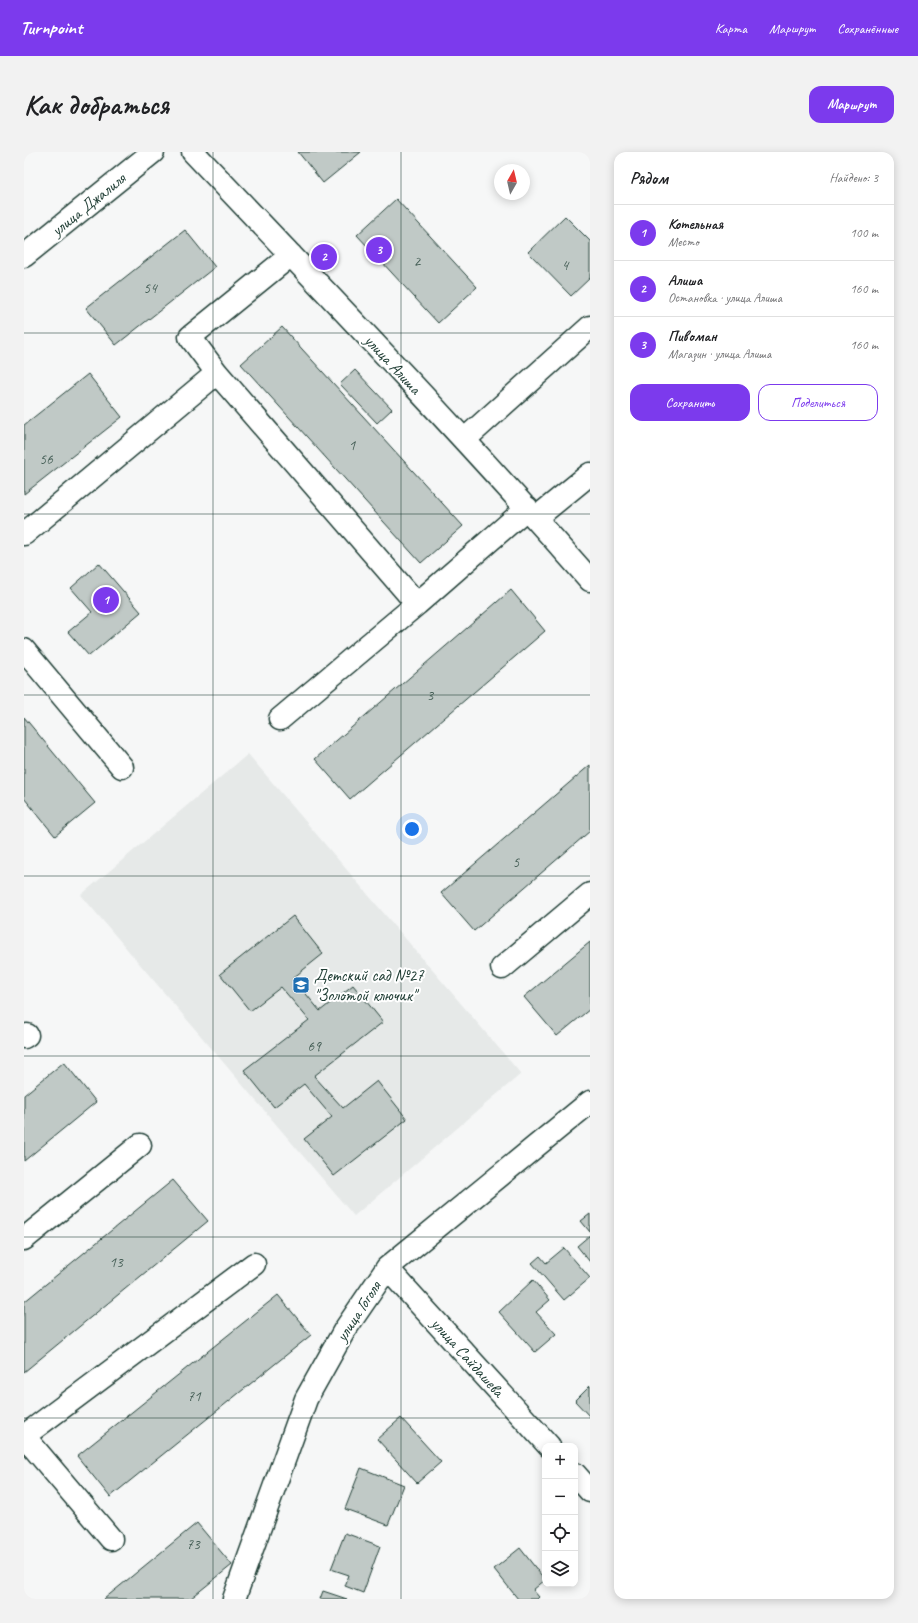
<!DOCTYPE html>
<html lang="ru">
<meta charset="utf-8">
<style>
body{margin:0;font-family:Caveat,sans-serif;background:#f2f2f2;color:#202124}
.controls{position:absolute;right:12px;bottom:12px;display:grid;overflow:hidden;border-radius:8px;box-shadow:0 2px 10px #0003}
.controls button{width:36px;height:36px;display:grid;place-items:center;padding:0;border:0;border-bottom:1px solid #e0e0e0;background:#fff;color:#202124;font:20px sans-serif}
.compass{position:absolute;left:470px;top:12px;width:36px;height:36px;border-radius:50%;background:#fff;box-shadow:0 2px 10px #0003;rotate:8deg}
.you{position:absolute;left:388px;top:677px;width:14px;height:14px;margin:-10px;border:3px solid #fff;border-radius:50%;background:#1a73e8;box-shadow:0 0 0 6px #1a73e833}
.badge{display:grid;place-items:center;width:26px;height:26px;border-radius:50%;background:#7c3aed;color:#fff;font-size:13px;font-weight:700}
.pin{position:absolute;translate:-50% -50%;border:2px solid #fff;box-shadow:0 1px 4px #0006}
.list{margin:0;padding:0;list-style:none}
h2{display:flex;justify-content:space-between;align-items:center;height:52px;margin:0;padding:0 16px;font-size:17px}
h2 small{font-size:13px;font-weight:400;color:#757577}
.list li{display:grid;grid-template-columns:26px 1fr auto;gap:12px;align-items:center;box-sizing:border-box;height:56px;padding:0 16px;border-top:1px solid #e0e0e0}
.list b{display:block;font-size:15px;white-space:nowrap}
.list p{margin:0;font-size:13px;white-space:nowrap;color:#757577}
.list em{font-size:13px;font-style:normal;color:#757577}
.actions{display:flex;gap:8px;padding:12px 16px}
.actions a{flex:1;padding:9px 0;border:1px solid #7c3aed;border-radius:12px;text-align:center;font-size:14px;color:#7c3aed}
.actions .main{background:#7c3aed;color:#fff}
.icon{flex:none;width:22px;height:22px;fill:none;stroke:currentColor;stroke-width:2;stroke-linecap:round;stroke-linejoin:round}
.map{position:relative;flex:none;width:566px;height:1447px;overflow:hidden;border-radius:12px}
header{display:flex;align-items:center;gap:24px;box-sizing:border-box;height:56px;padding:0 20px;background:#7c3aed;color:#fff}
header strong{font-size:19px}
nav{display:flex;gap:22px;margin-inline-start:auto;font-size:14px}
.intro{display:flex;align-items:center;justify-content:space-between;box-sizing:border-box;height:96px;padding:0 24px}
h1{margin:0;font-size:28px}
.button{padding:10px 18px;border-radius:12px;background:#7c3aed;color:#fff;font-size:14px;font-weight:700}
main{display:flex;gap:24px;padding:0 24px}
aside{flex:1;background:#fff;border-radius:12px;box-shadow:0 2px 10px #0003}
.map>svg:first-child{display:block}
</style>
<header>
<strong>Turnpoint</strong>
<nav><a>Карта</a><a>Маршрут</a><a>Сохранённые</a></nav>
</header>
<div class="intro"><h1>Как добраться</h1><a class="button">Маршрут</a></div>
<main>
<div class="map">
<svg width="566" height="1447" viewBox="0 0 566 1447">
<rect width="100%" height="100%" fill="#f6f7f7"/>
<filter id="ink" filterUnits="userSpaceOnUse"><feTurbulence type="fractalNoise" baseFrequency=".025" numOctaves="2"/><feDisplacementMap in="SourceGraphic" scale="8" xChannelSelector="R" yChannelSelector="G"/><feConvolveMatrix kernelMatrix="1 2 1 2 8 2 1 2 1" color-interpolation-filters="sRGB"/></filter>
<g filter="url(#ink)">
<path fill="#e6e9e8" d="M224 602 497 922 330 1064 57 743Z"/>
<path fill="#c0c9c6" stroke="#1f3d34" d="M274 0H337L299 31Z
M372 47 453 135 414 171 333 83Z
M541 64 566 89V126L547 144 504 100Z
M161 78 191 115 92 193 62 156Z
M258 175 439 374 397 411 217 212Z
M331 218 368 257 353 271 316 232Z
M64 222 98 265 0 342V273Z
M75 411 117 460 65 504 44 480 68 460 47 436Z
M487 438 521 479 326 647 291 607Z
M0 565 71 651 31 684 0 646Z
M566 613V679L450 779 417 741Z
M269 764 299 802 269 826 296 859 329 833 359 870 290 924 319 956 353 929 383 967 310 1024 280 987 308 965 280 932 250 955 220 918 285 868 257 835 226 859 196 822Z
M566 790V857L533 884 500 845Z
M40 910 72 950 0 1009V943Z
M149 1028 184 1069 0 1220V1150Z
M566 1062V1080L557 1069Z
M566 1083V1110L553 1094Z
M540 1096 566 1126 540 1148 508 1111 516 1104 522 1111Z
M509 1128 526 1148 512 1160 532 1182 511 1200 475 1160Z
M254 1143 287 1183 86 1345 53 1304Z
M566 1234V1265L551 1249Z
M377 1266 417 1310 393 1331 353 1287Z
M337 1316 380 1333 364 1373 321 1357Z
M173 1371 208 1413 166 1447H80Z
M321 1381 356 1394 339 1441 321 1434 325 1423 307 1417Z
M496 1396 521 1428 509 1438 515 1445 513 1447H494L470 1417Z
M299 1439 323 1447H296Z"/>
<g fill="none" stroke-linecap="round" stroke-linejoin="round">
<g stroke="#1f3d34" stroke-width="25">
<path id="minor" d="M169 0C303 141 438 282 566 428
M267 103 166 185 193 221 393 452 503 356
M440 288 566 175
M512 366 566 322
M0 382 193 221
M0 498 98 615
M256 567 393 452
M478 816 566 742
M0 885 3 883
M0 1087 116 993
M363 1116 525 1294
M0 1284 230 1112
M0 1284 87 1387
M551 1322 566 1339
M210 1447 282 1247 320 1179 363 1116 566 950"/>
</g>
<g stroke="#1f3d34" stroke-width="25">
<path id="major" d="M0 104 129 0"/>
</g>
<use href="#minor" stroke="#fff" stroke-width="22"/>
<use href="#major" stroke="#fff" stroke-width="22"/>
</g>
</g>
<path fill="none" stroke="#1f3d34" stroke-width="1" stroke-opacity="0.55" d="M189 0V1447M377 0V1447M0 181H566M0 362H566M0 543H566M0 724H566M0 904H566M0 1085H566M0 1266H566"/>
<defs>
<g id="school-square" transform="scale(0.9)"><rect x="-9" y="-9" width="18" height="18" rx="4" fill="#1f6fb2" stroke="#fff"/><path d="M0-5L7-2L0 1L-7-2ZM-4 1L0 2.5L4 1V4Q0 6-4 4Z" fill="#fff"/></g>
</defs>
<g fill-rule="evenodd">
<use href="#school-square" x="277" y="833"/>
</g>
<g text-anchor="middle" stroke-width="4" stroke-linejoin="round" paint-order="stroke">
<g font-size="15" fill="#476058">
<text x="393" y="114">2</text>
<text x="541" y="118">4</text>
<text x="126" y="141">54</text>
<text x="328" y="298">1</text>
<text x="22" y="312">56</text>
<text x="406" y="548">3</text>
<text x="492" y="715">5</text>
<text x="290" y="899">69</text>
<text x="92" y="1115">13</text>
<text x="170" y="1249">71</text>
<text x="169" y="1397">73</text>
</g>
<g font-size="17" fill="#1f3d34" stroke="#fff">
<text transform="translate(64 52) rotate(-39)" y="6">улица Джалиля</text>
<text transform="translate(369 212) rotate(47)" y="6">улица Алиша</text>
<text transform="translate(334 1159) rotate(-57)" y="6">улица Гоголя</text>
<text transform="translate(444 1205) rotate(48)" y="6">улица Сайдашева</text>
</g>
<g font-size="17" fill="#1f3d34" stroke="#fff" text-anchor="start">
<text x="290" y="829">Детский сад №27<tspan x="290" dy="20">"Золотой ключик"</tspan></text>
</g>
</g>
</svg>
<div class="controls">
<button>+</button>
<button>−</button>
<button><svg class="icon" aria-label="locate" viewBox="0 0 24 24"><circle cx="12" cy="12" r="6"/><path d="M12 2v4M12 18v4M2 12h4M18 12h4"/></svg></button>
<button><svg class="icon" aria-label="layers" viewBox="0 0 24 24"><path d="M12 4l9 5-9 5-9-5zM3 14l9 5 9-5"/></svg></button>
</div>
<svg class="compass" viewBox="-18 -18 36 36"><path d="M0-13l5 13h-10z" fill="#e53935"/><path d="M0 13l5-13h-10z" fill="#757577"/></svg>
<div class="you"></div>
<div class="pin badge" style="left:82px;top:448px">1</div>
<div class="pin badge" style="left:300px;top:105px">2</div>
<div class="pin badge" style="left:355px;top:98px">3</div>
</div>
<aside>
<h2>Рядом<small>Найдено: 3</small></h2>
<ul class="list">
<li><span class="badge">1</span><div><b>Котельная</b><p>Место</p></div><em>100 m</em></li>
<li><span class="badge">2</span><div><b>Алиша</b><p>Остановка · улица Алиша</p></div><em>160 m</em></li>
<li><span class="badge">3</span><div><b>Пивоман</b><p>Магазин · улица Алиша</p></div><em>160 m</em></li>
</ul>
<div class="actions"><a class="main">Сохранить</a><a>Поделиться</a></div>
</aside>
</main>
